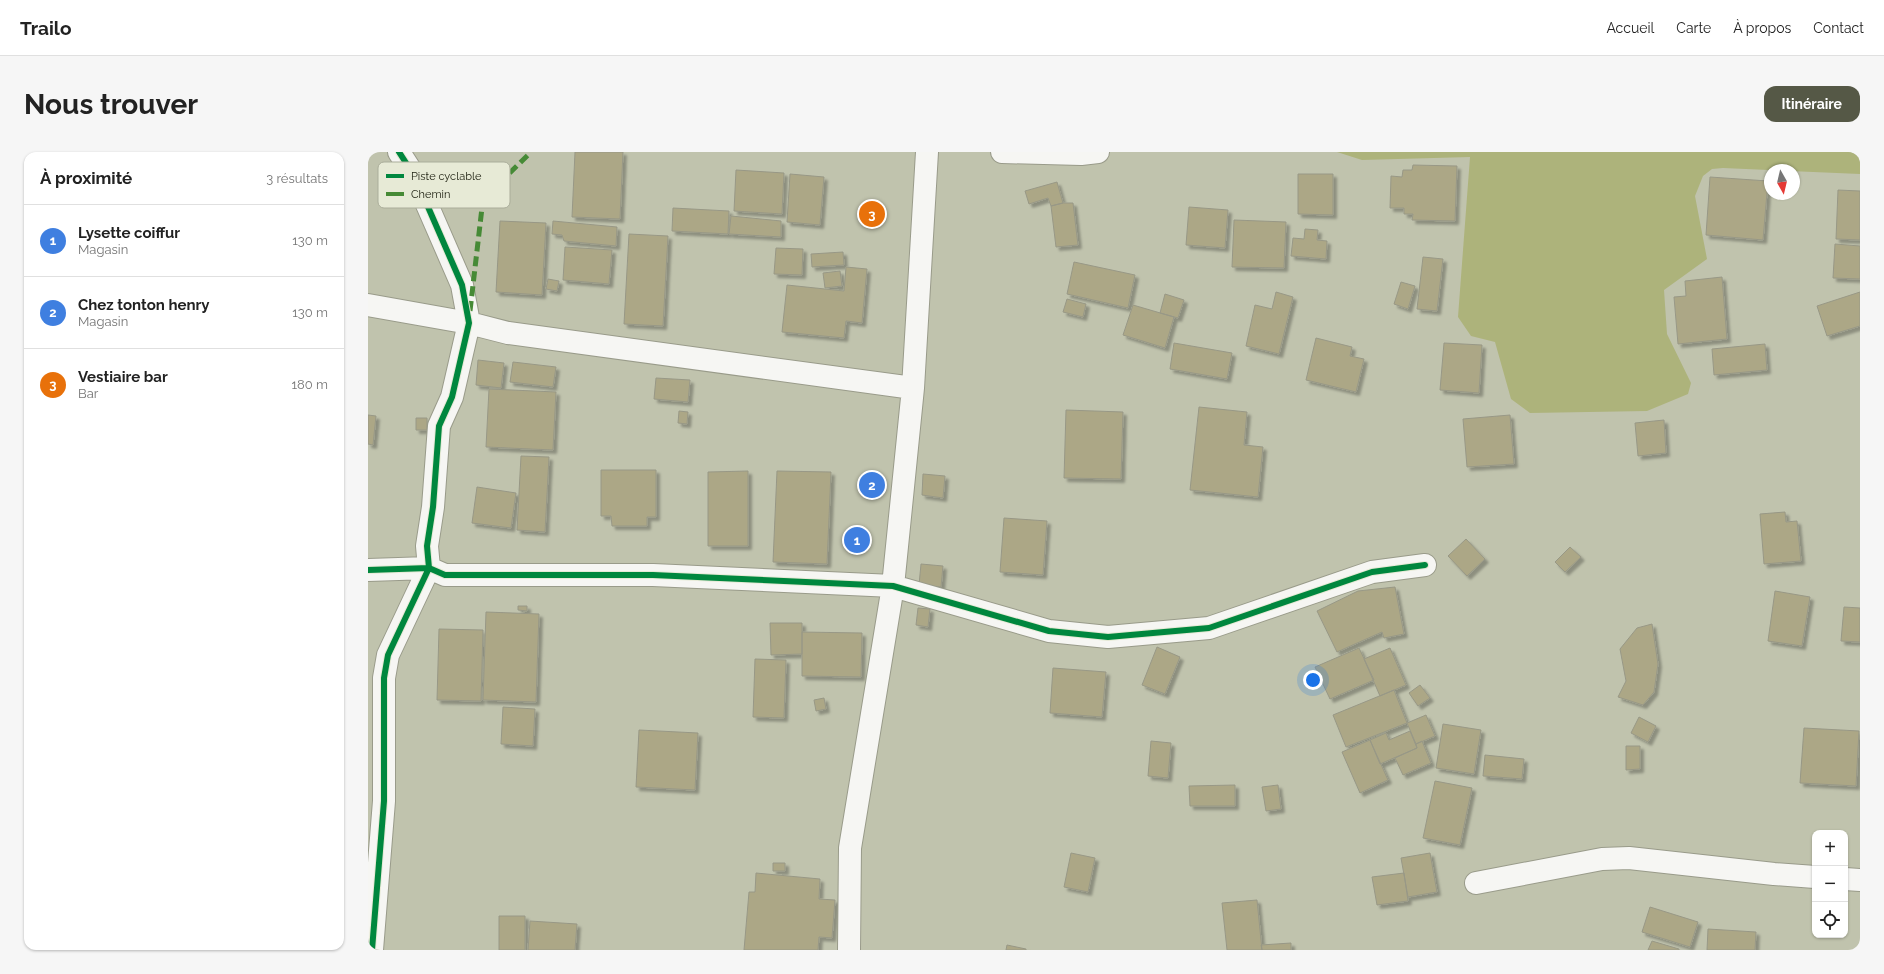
<!DOCTYPE html>
<html lang="fr">
<meta charset="utf-8">
<style>
body{margin:0;font-family:Raleway,sans-serif;background:#f6f6f6;color:#222}
.controls{position:absolute;right:12px;bottom:12px;display:grid;overflow:hidden;border-radius:8px;box-shadow:0 1px 3px #0004}
.controls button{width:36px;height:36px;display:grid;place-items:center;padding:0;border:0;border-bottom:1px solid #e0e0e0;background:#fff;color:#222;font:20px sans-serif}
.compass{position:absolute;left:1396px;top:12px;width:36px;height:36px;border-radius:50%;background:#fff;box-shadow:0 1px 3px #0004;rotate:172deg}
.you{position:absolute;left:945px;top:528px;width:14px;height:14px;margin:-10px;border:3px solid #fff;border-radius:50%;background:#1a73e8;box-shadow:0 0 0 6px #1a73e833}
.badge{display:grid;place-items:center;width:26px;height:26px;border-radius:50%;background:#555846;color:#fff;font-size:13px;font-weight:700}
.pin{position:absolute;translate:-50% -50%;border:2px solid #fff;box-shadow:0 1px 4px #0006}
.list{margin:0;padding:0;list-style:none}
h2{display:flex;justify-content:space-between;align-items:center;height:52px;margin:0;padding:0 16px;font-size:17px}
h2 small{font-size:13px;font-weight:400;color:#767676}
.list li{display:grid;grid-template-columns:26px 1fr auto;gap:12px;align-items:center;box-sizing:border-box;height:72px;padding:0 16px;border-top:1px solid #e0e0e0}
.list b{display:block;font-size:15px;white-space:nowrap}
.list p{margin:0;font-size:13px;white-space:nowrap;color:#767676}
.list em{font-size:13px;font-style:normal;color:#767676}
.icon{flex:none;width:22px;height:22px;fill:none;stroke:currentColor;stroke-width:2;stroke-linecap:round;stroke-linejoin:round}
.map{position:relative;flex:none;width:1492px;height:798px;overflow:hidden;border-radius:12px}
header{display:flex;align-items:center;gap:24px;box-sizing:border-box;height:56px;padding:0 20px;background:#fff;border-bottom:1px solid #e0e0e0}
header strong{font-size:19px}
nav{display:flex;gap:22px;margin-inline-start:auto;font-size:14px}
.intro{display:flex;align-items:center;justify-content:space-between;box-sizing:border-box;height:96px;padding:0 24px}
h1{margin:0;font-size:28px}
.button{padding:10px 18px;border-radius:12px;background:#555846;color:#fff;font-size:14px;font-weight:700}
main{display:flex;gap:24px;padding:0 24px}
aside{flex:1;background:#fff;border-radius:12px;box-shadow:0 1px 3px #0004}
.map>svg:first-child{display:block}
</style>
<header>
<strong>Trailo</strong>
<nav><a>Accueil</a><a>Carte</a><a>À propos</a><a>Contact</a></nav>
</header>
<div class="intro"><h1>Nous trouver</h1><a class="button">Itinéraire</a></div>
<main>
<aside>
<h2>À proximité<small>3 résultats</small></h2>
<ul class="list">
<li><span class="badge" style="background:#3f7fe0">1</span><div><b>Lysette coiffur</b><p>Magasin</p></div><em>130 m</em></li>
<li><span class="badge" style="background:#3f7fe0">2</span><div><b>Chez tonton henry</b><p>Magasin</p></div><em>130 m</em></li>
<li><span class="badge" style="background:#e8710a">3</span><div><b>Vestiaire bar</b><p>Bar</p></div><em>180 m</em></li>
</ul>
</aside>
<div class="map">
<svg width="1492" height="798" viewBox="0 0 1492 798">
<defs>
<filter id="shadow"><feDropShadow dx="3.5" dy="3.5" stdDeviation="1" flood-color="#0004"/></filter>
</defs>
<rect width="100%" height="100%" fill="#c0c3ad"/>
<path fill="#adb37b" d="M969 0H1492V22L1355 16 1344 17 1335 24 1327 44 1339 107 1296 138 1299 182 1323 231 1320 242 1279 259 1162 261 1143 247 1127 190 1103 184 1090 165 1102 5 994 8Z"/>
<path fill="#aca786" stroke="#989886" filter="url(#shadow)" d="M207 0H255L252 67 204 65Z
M1045 13 1089 14 1087 69 1044 68 1045 62H1036V56H1022L1023 24 1034 25 1035 18H1044Z
M368 18 416 21 414 62 366 59Z
M422 22 456 25 452 73 419 70Z
M930 22H965V63L930 62Z
M1342 25 1400 29 1395 88 1338 83Z
M689 30 695 51 683 54 680 46 661 52 657 39Z
M1470 38 1492 39V88L1468 87Z
M695 51H705L710 93 688 95 683 54Z
M821 55 860 58 857 96 818 93Z
M305 56 361 59 360 82 304 79Z
M363 64 413 69V85L361 82Z
M866 68 918 70 916 116 864 115Z
M132 69 178 71 174 143 128 140Z
M185 69 249 75 248 94 196 89 194 83 184 82Z
M937 77 950 78 949 88 959 89 958 107 923 104 925 86 936 87Z
M261 82 300 84 295 174 256 172Z
M1467 92 1492 94V127L1465 126Z
M197 95 244 98 241 132 195 128Z
M408 96 435 97 434 123 406 122Z
M475 100 476 113 444 115 443 102Z
M1055 105 1075 107 1069 159 1049 157Z
M706 110 767 123 760 156 699 142Z
M478 115 499 117 494 171 478 169 476 186 414 180 419 133 476 139Z
M472 119 474 134 457 136 455 121Z
M1354 125 1359 187 1310 192 1306 145 1318 144 1317 129Z
M180 127 191 129 189 139 178 137Z
M1033 130 1047 134 1040 157 1026 152Z
M908 140 925 145 911 202 878 194 887 153 904 157Z
M1492 140V174L1459 184 1449 154Z
M797 142 816 148 810 166 792 161Z
M699 147 718 152 715 165 695 160Z
M765 153 806 165 797 196 755 183Z
M948 186 984 195 982 204 996 207 988 240 938 228Z
M806 191 864 201 859 227 802 217Z
M1076 191 1114 193 1111 241 1072 238Z
M1397 192 1399 218 1346 223 1344 197Z
M110 208 136 211 133 236 108 233Z
M145 210 188 215 185 235 142 230Z
M288 226 322 228 320 250 286 247Z
M121 237 188 240 185 298 118 295Z
M831 255 879 260 876 293 895 295 890 345 822 338Z
M698 258 755 260 753 327 696 326Z
M311 259 320 260 319 272 310 271Z
M0 263 8 264 5 293 0 292Z
M1142 263 1146 312 1099 315 1095 267Z
M48 266H59V278H48Z
M1296 268 1298 301 1270 304 1267 271Z
M153 304 181 305 177 380 149 378Z
M233 318H288V365H279V374H244L243 364H233Z
M380 319V394H340V320Z
M409 319 463 320 459 412 405 410Z
M555 322 577 324 575 346 554 343Z
M109 335 148 341 143 376 104 371Z
M1417 360 1418 370 1429 369 1433 409 1396 412 1392 362Z
M636 366 679 369 675 423 632 420Z
M1098 387 1117 407 1099 424 1080 404Z
M1202 395 1213 405 1197 420 1187 410Z
M553 412 575 414 573 435 551 433Z
M1027 435 1036 482 1016 486 1014 480 969 500 949 459 990 439Z
M1407 439 1442 445 1434 494 1400 489Z
M150 454H159V459L150 458Z
M1476 455 1492 456V490L1473 489Z
M550 456 562 457 560 475 548 473Z
M118 460 171 462 168 550 115 548Z
M402 471H434V502L403 503Z
M1284 472 1290 512 1286 540 1275 553 1250 545 1258 529 1252 497 1269 476Z
M71 477 115 478 113 549 69 548Z
M434 480 494 481 493 525 434 524Z
M789 495 812 505 797 542 774 533Z
M991 496 1006 528 962 547 947 515Z
M1022 496 1038 533 1012 544 996 507Z
M387 507 418 508 416 566 385 565Z
M685 516 738 520 734 565 682 561Z
M1052 533 1062 546 1050 554 1041 541Z
M1026 538 1039 571 978 595 965 563Z
M456 546 458 557 448 559 446 548Z
M135 555 167 557 165 594 133 592Z
M1058 563 1067 584 1048 592 1039 571Z
M1271 565 1288 574 1280 590 1263 581Z
M1075 572 1113 578 1106 622 1068 616Z
M1436 576 1491 579 1488 634 1432 631Z
M271 578 330 581 327 638 268 635Z
M1042 579 1049 596 1012 612 1002 588 1018 581 1021 588Z
M1002 588 1020 628 992 641 974 600Z
M783 589 803 591 800 626 780 624Z
M1054 589 1063 611 1035 623 1027 606 1049 596 1048 592Z
M1258 594H1272V617L1258 618Z
M1117 603 1156 607 1154 627 1115 624Z
M1067 629 1104 636 1092 693 1055 686Z
M867 633V654H822L821 634Z
M910 633 913 657 898 659 894 635Z
M703 701 727 706 720 740 696 735Z
M1062 701 1069 740 1040 745 1033 706Z
M405 711H417V719H405Z
M388 721 452 727 451 747 467 748 464 786 451 785 450 798H376L381 740H387Z
M1036 721 1040 749 1009 753 1004 725Z
M889 748 894 798H859L854 751Z
M1282 755 1330 770 1322 795 1274 780Z
M131 764H157V798H131Z
M162 769 209 772 207 798H160Z
M1340 777 1388 780 1387 798H1339Z
M1284 789 1311 797V798H1280Z
M923 791V798H894L893 793Z
M639 793 658 797V798H638Z"/>
<g fill="none" stroke-linecap="round" stroke-linejoin="round">
<g stroke="#999b8a" stroke-width="24">
<path id="minor" d="M634 0 713 2 730 0
M0 153 101 171 140 181 545 236
M0 418 61 416 77 423H285L525 434 681 479 740 485 841 476 1004 420 1057 413
M1477 727 1492 728
M1108 731 1234 707 1261 706 1406 722 1447 725
M4 798 16 649V526L20 503 61 416 59 394 65 355 71 274 84 245 101 171 94 133 47 25 31 0
M481 798 482 696 525 434 545 236 559 0"/>
</g>
<use href="#minor" stroke="#f6f6f3" stroke-width="22"/>
<path stroke="#468a36" stroke-width="5" stroke-dasharray="10 5" stroke-linecap="butt" d="M102 159 115 47 160 3 161 0"/>
<g stroke="#e7ead6" stroke-width="8">
<path id="cycleway" d="M0 418 61 416 77 423H285L525 434 681 479 740 485 841 476 1004 420 1057 413
M4 798 16 649V526L20 503 61 416 59 394 65 355 71 274 84 245 101 171 94 133 47 25 31 0"/>
</g>
<use href="#cycleway" stroke="#00873e" stroke-width="6"/>
</g>
<rect x="10" y="10" width="132" height="46" rx="6" fill="#e7ead6" stroke="#aaad9a" stroke-width="1"/>
<rect x="18" y="22" width="18" height="4" fill="#00873e"/>
<rect x="18" y="40" width="18" height="4" fill="#468a36"/>
<g font-size="11" fill="#1c1e0f">
<text x="43" y="28">Piste cyclable</text>
<text x="43" y="46">Chemin</text>
</g>
</svg>
<div class="controls">
<button>+</button>
<button>−</button>
<button><svg class="icon" aria-label="locate" viewBox="0 0 24 24"><circle cx="12" cy="12" r="6"/><path d="M12 2v4M12 18v4M2 12h4M18 12h4"/></svg></button>
</div>
<svg class="compass" viewBox="-18 -18 36 36"><path d="M0-13l5 13h-10z" fill="#e53935"/><path d="M0 13l5-13h-10z" fill="#767676"/></svg>
<div class="you"></div>
<div class="pin badge" style="left:489px;top:388px;background:#3f7fe0">1</div>
<div class="pin badge" style="left:504px;top:333px;background:#3f7fe0">2</div>
<div class="pin badge" style="left:504px;top:62px;background:#e8710a">3</div>
</div>
</main>
